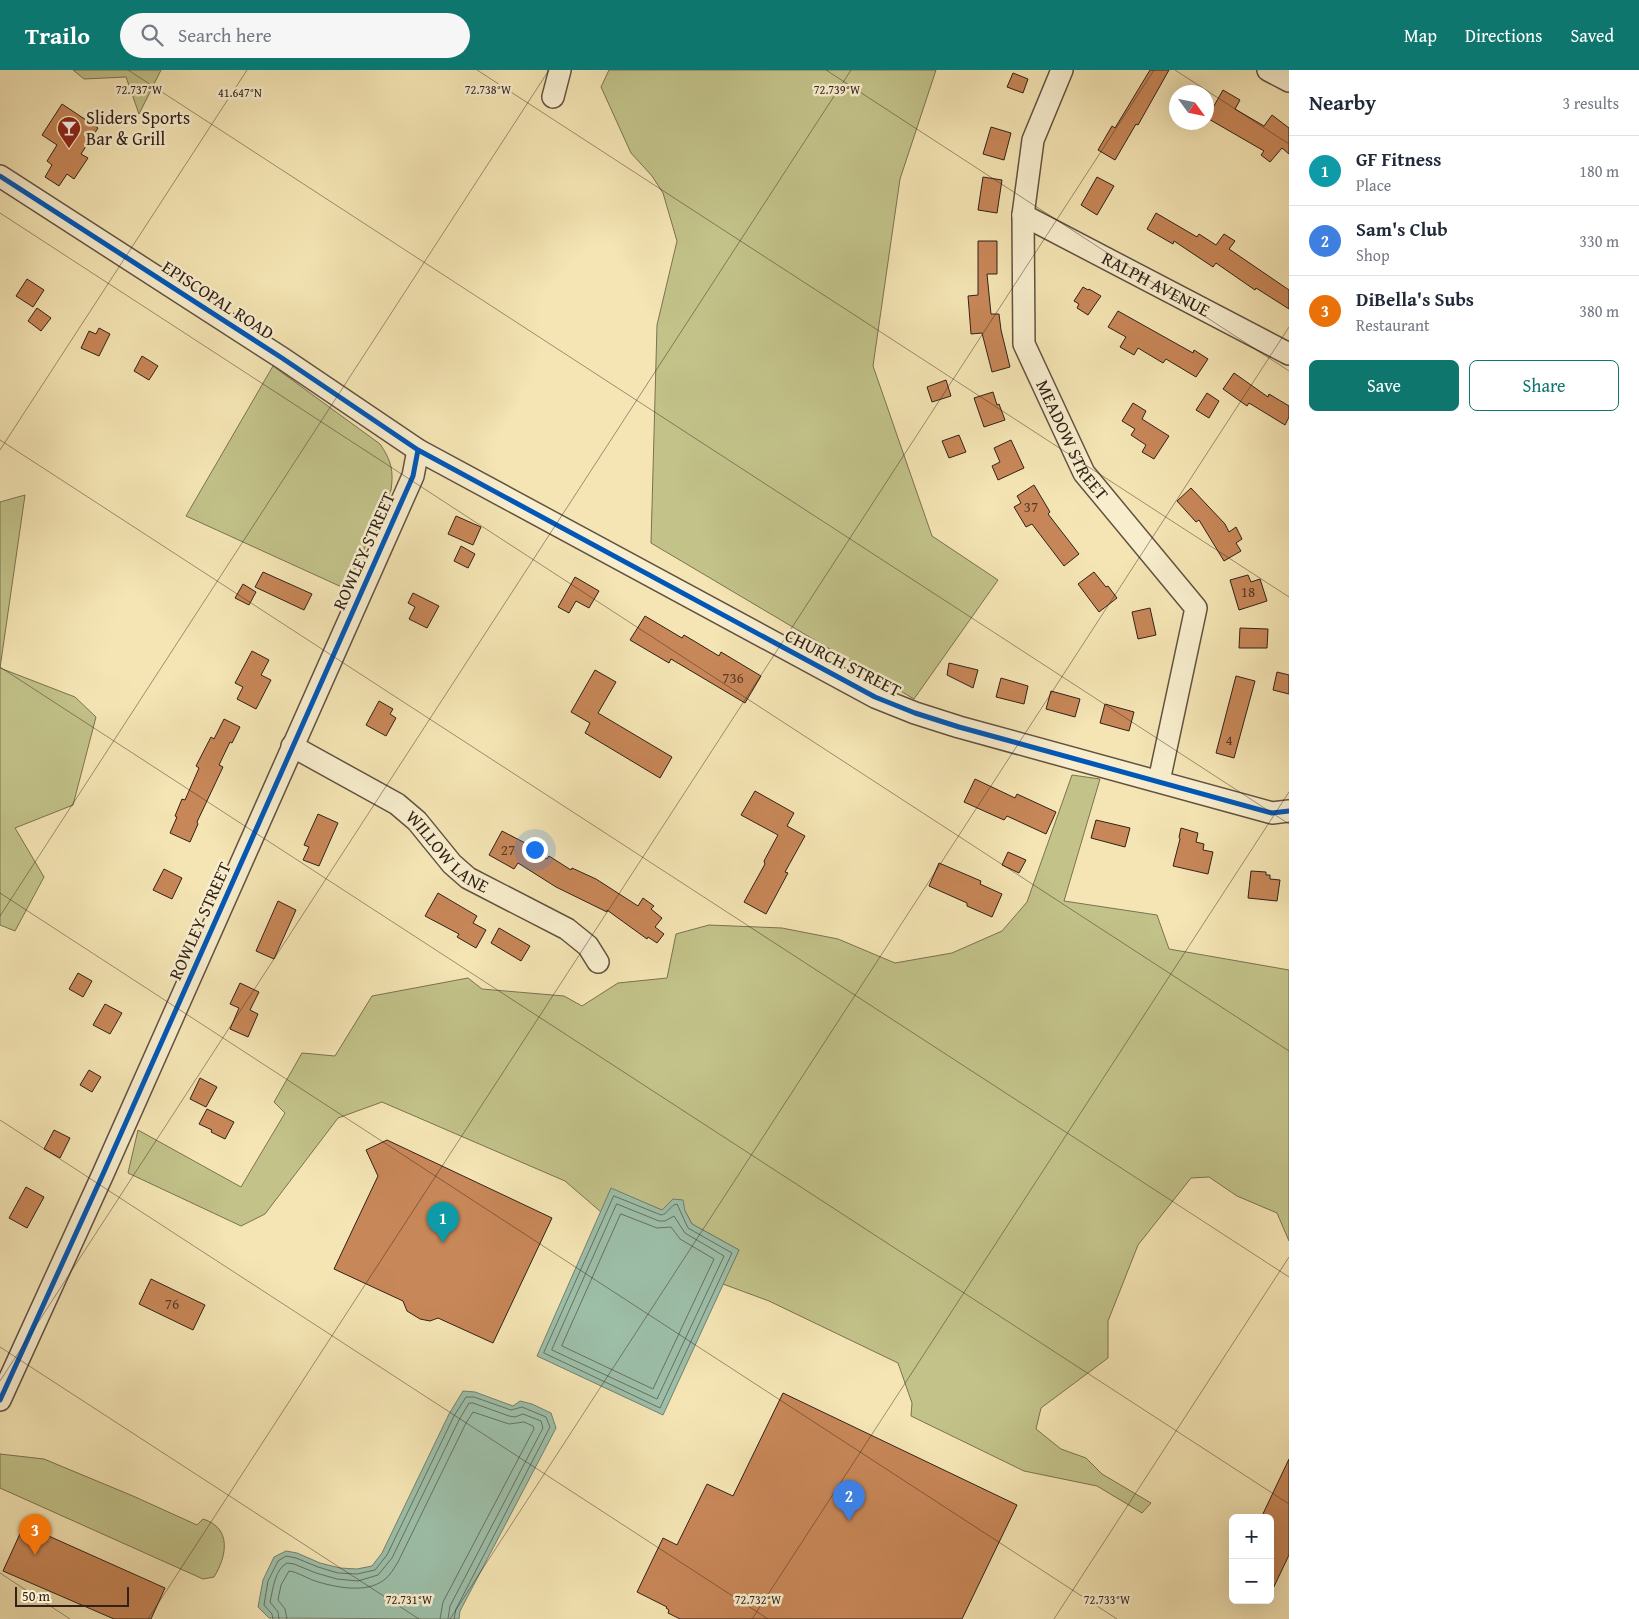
<!DOCTYPE html>
<meta charset="utf-8">
<style>
body{margin:0;font-family:"Gentium Book Plus",serif;background:#f6f6f7;color:#1f2937}
.controls{position:absolute;right:15px;bottom:15px;display:grid;overflow:hidden;border-radius:8px;box-shadow:0 5px 20px #0002}
.controls button{width:45px;height:45px;display:grid;place-items:center;padding:0;border:0;border-bottom:1px solid #e0e1e3;background:#fff;color:#1f2937;font:25px sans-serif}
.compass{position:absolute;left:1169px;top:15px;width:45px;height:45px;border-radius:50%;background:#fff;box-shadow:0 5px 20px #0002;rotate:123deg}
.scale{position:absolute;left:15px;bottom:12px;width:114px;box-sizing:border-box;padding-left:5px;border:2px solid #31211a;border-top:0;font-size:14px;line-height:18px;white-space:nowrap;color:#31211a;-webkit-text-stroke:4px #f8eece;paint-order:stroke}
.you{position:absolute;left:534px;top:779px;width:18px;height:18px;margin:-12px;border:4px solid #fff;border-radius:50%;background:#1a73e8;box-shadow:0 0 0 8px #1a73e833}
.badge{display:grid;place-items:center;width:32px;height:32px;border-radius:50%;background:#0f766e;color:#fff;font-size:16px;font-weight:700}
.pin{position:absolute;translate:-50% -41px;filter:drop-shadow(0 1px 2px #0008)}
.pin::after{content:'';position:absolute;top:26px;width:18px;height:15px;background:inherit;clip-path:polygon(0 0,100% 0,50% 100%)}
.list{margin:0;padding:0;list-style:none}
h2{display:flex;justify-content:space-between;align-items:center;height:65px;margin:0;padding:0 20px;font-size:21px}
h2 small{font-size:16px;font-weight:400;color:#747a83}
.list li{display:grid;grid-template-columns:32px 1fr auto;gap:15px;align-items:center;box-sizing:border-box;height:70px;padding:0 20px;border-top:1px solid #e0e1e3}
.list b{display:block;font-size:19px;white-space:nowrap}
.list p{margin:0;font-size:16px;white-space:nowrap;color:#747a83}
.list em{font-size:16px;font-style:normal;color:#747a83}
.actions{display:flex;gap:10px;padding:15px 20px}
.actions a{flex:1;padding:11px 0;border:1px solid #0f766e;border-radius:8px;text-align:center;font-size:18px;color:#0f766e}
.actions .main{background:#0f766e;color:#fff}
.icon{flex:none;width:28px;height:28px;fill:none;stroke:currentColor;stroke-width:2;stroke-linecap:round;stroke-linejoin:round}
.map{position:relative;flex:none;width:1289px;height:1549px;overflow:hidden}
header{display:flex;align-items:center;gap:30px;box-sizing:border-box;height:70px;padding:0 25px;background:#0f766e;color:#fff}
header strong{font-size:24px}
nav{display:flex;gap:28px;margin-inline-start:auto;font-size:18px}
.search{width:350px;height:45px;background:#f6f6f7;display:flex;align-items:center;gap:12px;box-sizing:border-box;padding:0 18px;border-radius:28px;color:#747a83;font-size:19px}
main{display:flex}
aside{flex:1;background:#fff}
.map>svg:first-child{display:block}
</style>
<header>
<strong>Trailo</strong>
<div class="search"><svg class="icon" aria-label="search" viewBox="0 0 24 24"><circle cx="10" cy="10" r="6"/><path d="M15 15l6 6"/></svg>Search here</div>
<nav><a>Map</a><a>Directions</a><a>Saved</a></nav>
</header>
<main>
<div class="map">
<svg width="1289" height="1549" viewBox="0 0 1289 1549">
<rect width="100%" height="100%" fill="#f5e5b4"/>
<filter id="stains"><feTurbulence type="fractalNoise" baseFrequency=".004" numOctaves="4"/><feColorMatrix values="0 0 0 0 .2 0 0 0 0 .09 0 0 0 0 .02 0 0 0 .5 -.17"/></filter>
<radialGradient id="worn" r=".72"><stop offset=".6" stop-color="#630" stop-opacity="0"/><stop offset="1" stop-color="#630" stop-opacity=".3"/></radialGradient>
<path fill="#c2c289" stroke="#7a7252" d="M73 0H161L139 44 126 7 84 9Z
M609 0H936L900 109 873 296 932 466 998 510 914 629 651 473 657 255 677 171 663 123 652 106 631 83 601 17Z
M273 296 380 374C391 390 394 401 391 420L346 519 186 446Z
M25 425 0 598 75 627 96 647 73 735 15 758 44 807 15 861 0 855V432Z
M1072 705 1100 709 1064 831 1157 845 1169 879 1289 900V1171L1277 1143 1237 1126 1209 1107 1191 1108 1138 1175 1108 1251V1288L1041 1338 1036 1359 1061 1379 1086 1388 1102 1404 1151 1433 1142 1443 1097 1416 1024 1401 911 1346 912 1333 898 1293 769 1231 723 1214 739 1180 692 1154 685 1141 673 1129 662 1140 611 1119 601 1142 565 1111 382 1032 338 1048 265 1144 241 1156 128 1103 138 1060 241 1117 285 1043 274 1032 302 983 335 986 372 926 468 908 482 919 564 926 582 936 618 913 667 908 676 864 709 855 782 858 838 869 895 893 952 883 1002 861 1027 832Z
M0 1384 44 1389 133 1426 197 1455 203 1449C232 1458 227 1486 214 1507L203 1509 0 1418Z"/>
<path fill="#9dbfa9" stroke="#728070" d="M611 1118 662 1140 673 1129 683 1130 685 1141 692 1154 739 1180 663 1345 537 1286Z
M463 1321 475 1322 513 1336 520 1331 532 1334 551 1343 556 1358 460 1541 459 1549 269 1548 258 1537 263 1510 274 1487 286 1481 297 1483 320 1493 340 1498 357 1499 372 1496 382 1483 449 1344Z"/>
<g fill="none" stroke-linecap="round" stroke-linejoin="round">
<path stroke="#677062" stroke-width="1" d="M614 1126 661 1145C668 1144 670 1135 677 1134L688 1158 732 1183 660 1338 544 1283Z
M617 1134 659 1151H665L674 1146 685 1163 724 1186 657 1329 552 1280Z
M621 1144 657 1158 671 1157 680 1169 714 1189 653 1319 562 1276Z
M273 1549 272 1544 264 1535 268 1511 278 1491 286 1486 296 1488 318 1497 338 1503 357 1504 375 1500 387 1485 454 1346 466 1327H474L511 1340 522 1337 546 1347 550 1357 456 1539 454 1549
M279 1549 278 1542 270 1532C273 1519 275 1499 287 1493L294 1494 316 1503 337 1509 358 1511 378 1505 392 1488 459 1350 469 1333H473L509 1346 515 1347 523 1344 541 1351 543 1358 450 1536 448 1549
M287 1549 285 1539 278 1530 281 1515 289 1501C298 1502 306 1508 315 1511 334 1517 366 1524 384 1510 390 1506 394 1498 398 1492L466 1353 473 1342 509 1354 524 1352 533 1356 534 1359 443 1532 440 1549"/>
</g>
<path fill="#c88758" stroke="#31211a" d="M1150 0H1169L1138 55 1136 54 1115 90 1098 80 1112 56 1115 58Z
M1013 3 1028 9 1023 23 1007 17Z
M1223 20 1240 30 1235 39 1264 56 1272 45 1289 58V84L1282 78 1270 92 1261 85 1264 81 1207 48Z
M62 34 98 58 81 84 88 88 74 109 67 104 59 116 45 107 52 95 47 91 57 75 42 65Z
M991 57 1011 63 1004 90 983 84Z
M983 107 1002 110 997 143 978 140Z
M1097 107 1114 116 1097 145 1081 135Z
M1156 143 1197 167 1199 164 1216 175 1224 164 1235 171 1229 179 1289 220V239L1256 218 1255 220 1216 193 1213 197 1174 171 1173 174 1147 159Z
M978 171H997V204H987L991 244H999L1001 260 1010 297 992 302 982 263 971 264 968 226 978 225Z
M27 209 44 220 33 237 16 226Z
M1083 217 1088 220 1089 219 1101 226 1088 245 1077 238 1079 234 1074 231Z
M37 238 51 248 41 261 28 251Z
M1118 241 1193 283 1194 280 1208 289 1196 307 1166 289 1163 293 1138 278 1134 285 1120 277 1126 267 1108 257Z
M99 258 110 264 99 286 81 278 89 261 96 264Z
M142 286 158 296 149 310 134 301Z
M1234 303 1268 327 1269 324 1289 336V347L1285 355 1249 333 1247 336 1223 319Z
M946 310 951 326 932 332 927 317Z
M993 322 997 335 999 334 1005 350 984 357 974 328Z
M1207 323 1219 331 1209 348 1196 340Z
M1133 333 1146 341 1142 349 1169 366 1154 389 1142 382 1146 375 1131 365 1135 359 1122 351Z
M959 365 966 382 949 388 942 371Z
M1011 370 1024 398 998 410 992 396 1000 392 994 378Z
M1034 415 1050 442 1048 444 1079 484 1064 496 1032 454 1026 457 1014 437 1021 433 1017 426Z
M1191 418 1225 454 1229 462 1236 457 1242 469 1236 473 1241 481 1224 491 1199 450 1196 452 1177 431Z
M456 446 481 457 473 475 448 464Z
M461 476 475 484 468 498 454 491Z
M263 502 312 524 304 540 255 517Z
M1094 502 1106 517 1108 516 1117 528 1099 542 1078 514Z
M1248 505 1251 512 1260 509 1267 531 1239 540 1230 510Z
M575 507 599 521 589 538 576 531 569 543 558 537Z
M243 514 256 522 249 535 235 528Z
M413 523 439 536 427 558 409 549 415 537 408 533Z
M1150 538 1156 565 1138 569 1132 542Z
M645 546 682 568 684 565 719 586 721 582 761 606 745 633 671 589 669 593 630 570Z
M1240 558 1268 559 1267 578H1239Z
M252 581 269 590 261 605 271 610 256 639 237 629 243 617 235 613Z
M949 593 978 600 973 618 947 605Z
M595 600 616 612 598 643 672 687 660 708 585 663 590 653 571 642Z
M1277 602 1289 605V624L1273 620Z
M1236 606 1255 611 1234 688 1216 683Z
M1001 608 1028 616 1024 634 996 627Z
M1051 621 1080 629 1075 647 1046 639Z
M379 631 393 639 390 644 396 648 386 666 366 655Z
M1105 634 1134 642 1129 661 1100 653Z
M224 649 240 657 232 673 230 672 219 695 223 697 197 752 198 754 190 772 170 763 177 747 175 746 182 729 185 730 199 698 196 696 211 667 214 669Z
M975 709 1015 728 1017 724 1056 742 1046 764 1007 746 1004 750 964 732Z
M755 721 794 743 787 756 805 766 785 802 788 803 766 844 744 832 765 794 764 791 778 765 741 745Z
M318 744 338 753 319 796 303 790 309 777 304 775Z
M1096 750 1130 758 1125 777 1091 768Z
M1181 758 1198 763 1196 772 1204 774 1203 780 1213 782 1208 804 1173 796 1180 769 1179 767Z
M502 761 527 774 526 776 547 789 549 786 571 800 572 798 596 809 638 836 643 828 654 836 651 839 662 848 655 857 664 864 657 873 648 867 647 869 607 840V842L556 817 518 793 514 799 489 785Z
M1008 782 1026 790 1019 803 1002 795Z
M939 793 981 811 980 814 1002 824 992 847 967 836V833L929 816Z
M164 799 182 808 172 829 153 820Z
M1251 801 1266 802V805H1270V809L1280 810 1277 831 1248 828Z
M438 823 477 846 473 853 486 860 476 878 457 867 459 864 425 846Z
M278 831 296 840 274 889 256 881Z
M499 858 530 876 521 891 491 873Z
M78 903 92 911 83 927 69 919Z
M240 913 259 922 250 940 258 944 248 967 230 959 239 938 230 934Z
M105 934 122 943 110 964 93 955Z
M89 1000 101 1007 92 1022 80 1015Z
M200 1008 217 1017 206 1037 190 1029Z
M207 1039 234 1052 225 1069 211 1062 212 1060 199 1054Z
M54 1060 70 1068 60 1088 44 1079Z
M387 1070 552 1148 493 1273 438 1248 430 1251 420 1249 407 1241 403 1231 334 1199 378 1106 366 1080Z
M26 1117 44 1127 27 1158 9 1148Z
M151 1209 205 1235 193 1260 139 1234Z
M783 1323 1017 1435 962 1549H680L668 1543 669 1540 666 1538 667 1537 637 1522 663 1468 677 1475 707 1414 733 1426Z
M1289 1389V1485L1270 1525V1448H1261Z
M24 1455 165 1518 151 1549H114L3 1501Z"/>
<g fill="none" stroke-linecap="round" stroke-linejoin="round">
<g stroke="#625240" stroke-width="24">
<g id="minor">
<path id="s1" d="M1062 0 1033 70 1023 145 1024 274 1084 403 1196 538 1159 711"/>
<path d="M1268 0 1289 11"/>
<path d="M553 27 560 0"/>
<path d="M0 106 282 288 418 380 875 627 915 643 959 657 1272 743 1289 741"/>
<path id="s2" d="M1023 145 1289 284"/>
<path id="s3" d="M292 676 397 734 417 751 452 794 468 808 567 859 588 876 598 892"/>
<path d="M0 1330 103 1104 413 406 418 380"/>
</g>
</g>
<use href="#minor" stroke="#f8eece" stroke-width="21"/>
<g stroke="#f8eece" stroke-width="8">
<path id="cycleway" d="M0 106 282 288 418 380 875 627 915 643 959 657 1272 743 1289 741
M0 1330 103 1104 413 406 418 380"/>
</g>
<use href="#cycleway" stroke="#0057b8" stroke-width="5"/>
</g>
<path fill="none" stroke="#31211a" stroke-width="1" stroke-opacity="0.45" d="M128 0 1289 754M477 0 1289 527M826 0 1289 301M1175 0 1289 74M0 143 1289 981M0 370 1289 1207M0 380 247 0M0 597 1289 1434M0 823 1117 1549M0 846 549 0M0 1050 768 1549M0 1277 419 1549M0 1311 851 0M0 1503 70 1549M148 1549 1154 0M450 1549 1289 257M752 1549 1289 722M1054 1549 1289 1187"/>
<defs>
<g id="bar-pin" transform="scale(1.25)"><path d="M0 17L-7.5 6A9.5 9.5 0 1 1 7.5 6Z" fill="#8f2418" stroke="#f8eece"/><path d="M-6-5H6L.8 .8V4.5H3.5V6h-7V4.5H-.8V.8Z" fill="#fff"/></g>
</defs>
<g fill-rule="evenodd">
<use href="#bar-pin" x="69" y="58"/>
</g>
<g text-anchor="middle" stroke-width="5" stroke-linejoin="round" paint-order="stroke">
<g font-size="15" fill="#573a2a">
<text x="1031" y="442">37</text>
<text x="1248" y="527">18</text>
<text x="733" y="613">736</text>
<text x="1229" y="675">4</text>
<text x="508" y="785">27</text>
<text x="172" y="1239">76</text>
</g>
<g font-size="18" fill="#31211a" stroke="#f8eece" text-anchor="start">
<text x="86" y="54">Sliders Sports<tspan x="86" dy="21">Bar &amp; Grill</tspan></text>
</g>
<g font-size="18" fill="#31211a" stroke="#f8eece">
<text dy="6" stroke="none"><textPath href="#s2" startOffset="150">RALPH AVENUE</textPath></text>
<text transform="translate(218 230) rotate(33)" y="6">EPISCOPAL ROAD</text>
<text dy="6" stroke="none"><textPath href="#s1" startOffset="388">MEADOW STREET</textPath></text>
<text transform="translate(364 481) rotate(-66)" y="6">ROWLEY STREET</text>
<text transform="translate(843 593) rotate(27)" y="6">CHURCH STREET</text>
<text dy="6" stroke="none"><textPath href="#s3" startOffset="190">WILLOW LANE</textPath></text>
<text transform="translate(200 851) rotate(-66)" y="6">ROWLEY STREET</text>
</g>
</g>
<g font-size="12" text-anchor="middle" fill="#31211a" stroke="#f8eece" stroke-width="5" stroke-linejoin="round" paint-order="stroke">
<text x="139" y="24">72.737°W</text>
<text x="488" y="24">72.738°W</text>
<text x="837" y="24">72.739°W</text>
<text x="240" y="27">41.647°N</text>
<text x="409" y="1534">72.731°W</text>
<text x="758" y="1534">72.732°W</text>
<text x="1107" y="1534">72.733°W</text>
</g>
<rect width="100%" height="100%" filter="url(#stains)"/>
<rect width="100%" height="100%" fill="url(#worn)"/>
</svg>
<div class="controls">
<button>+</button>
<button>−</button>
</div>
<svg class="compass" viewBox="-18 -18 36 36"><path d="M0-13l5 13h-10z" fill="#e53935"/><path d="M0 13l5-13h-10z" fill="#747a83"/></svg>
<div class="scale">50 m</div>
<div class="you"></div>
<div class="pin badge" style="left:443px;top:1173px;background:#0f9aa8">1</div>
<div class="pin badge" style="left:849px;top:1451px;background:#3f7fe0">2</div>
<div class="pin badge" style="left:35px;top:1485px;background:#e8710a">3</div>
</div>
<aside>
<h2>Nearby<small>3 results</small></h2>
<ul class="list">
<li><span class="badge" style="background:#0f9aa8">1</span><div><b>GF Fitness</b><p>Place</p></div><em>180 m</em></li>
<li><span class="badge" style="background:#3f7fe0">2</span><div><b>Sam's Club</b><p>Shop</p></div><em>330 m</em></li>
<li><span class="badge" style="background:#e8710a">3</span><div><b>DiBella's Subs</b><p>Restaurant</p></div><em>380 m</em></li>
</ul>
<div class="actions"><a class="main">Save</a><a>Share</a></div>
</aside>
</main>
